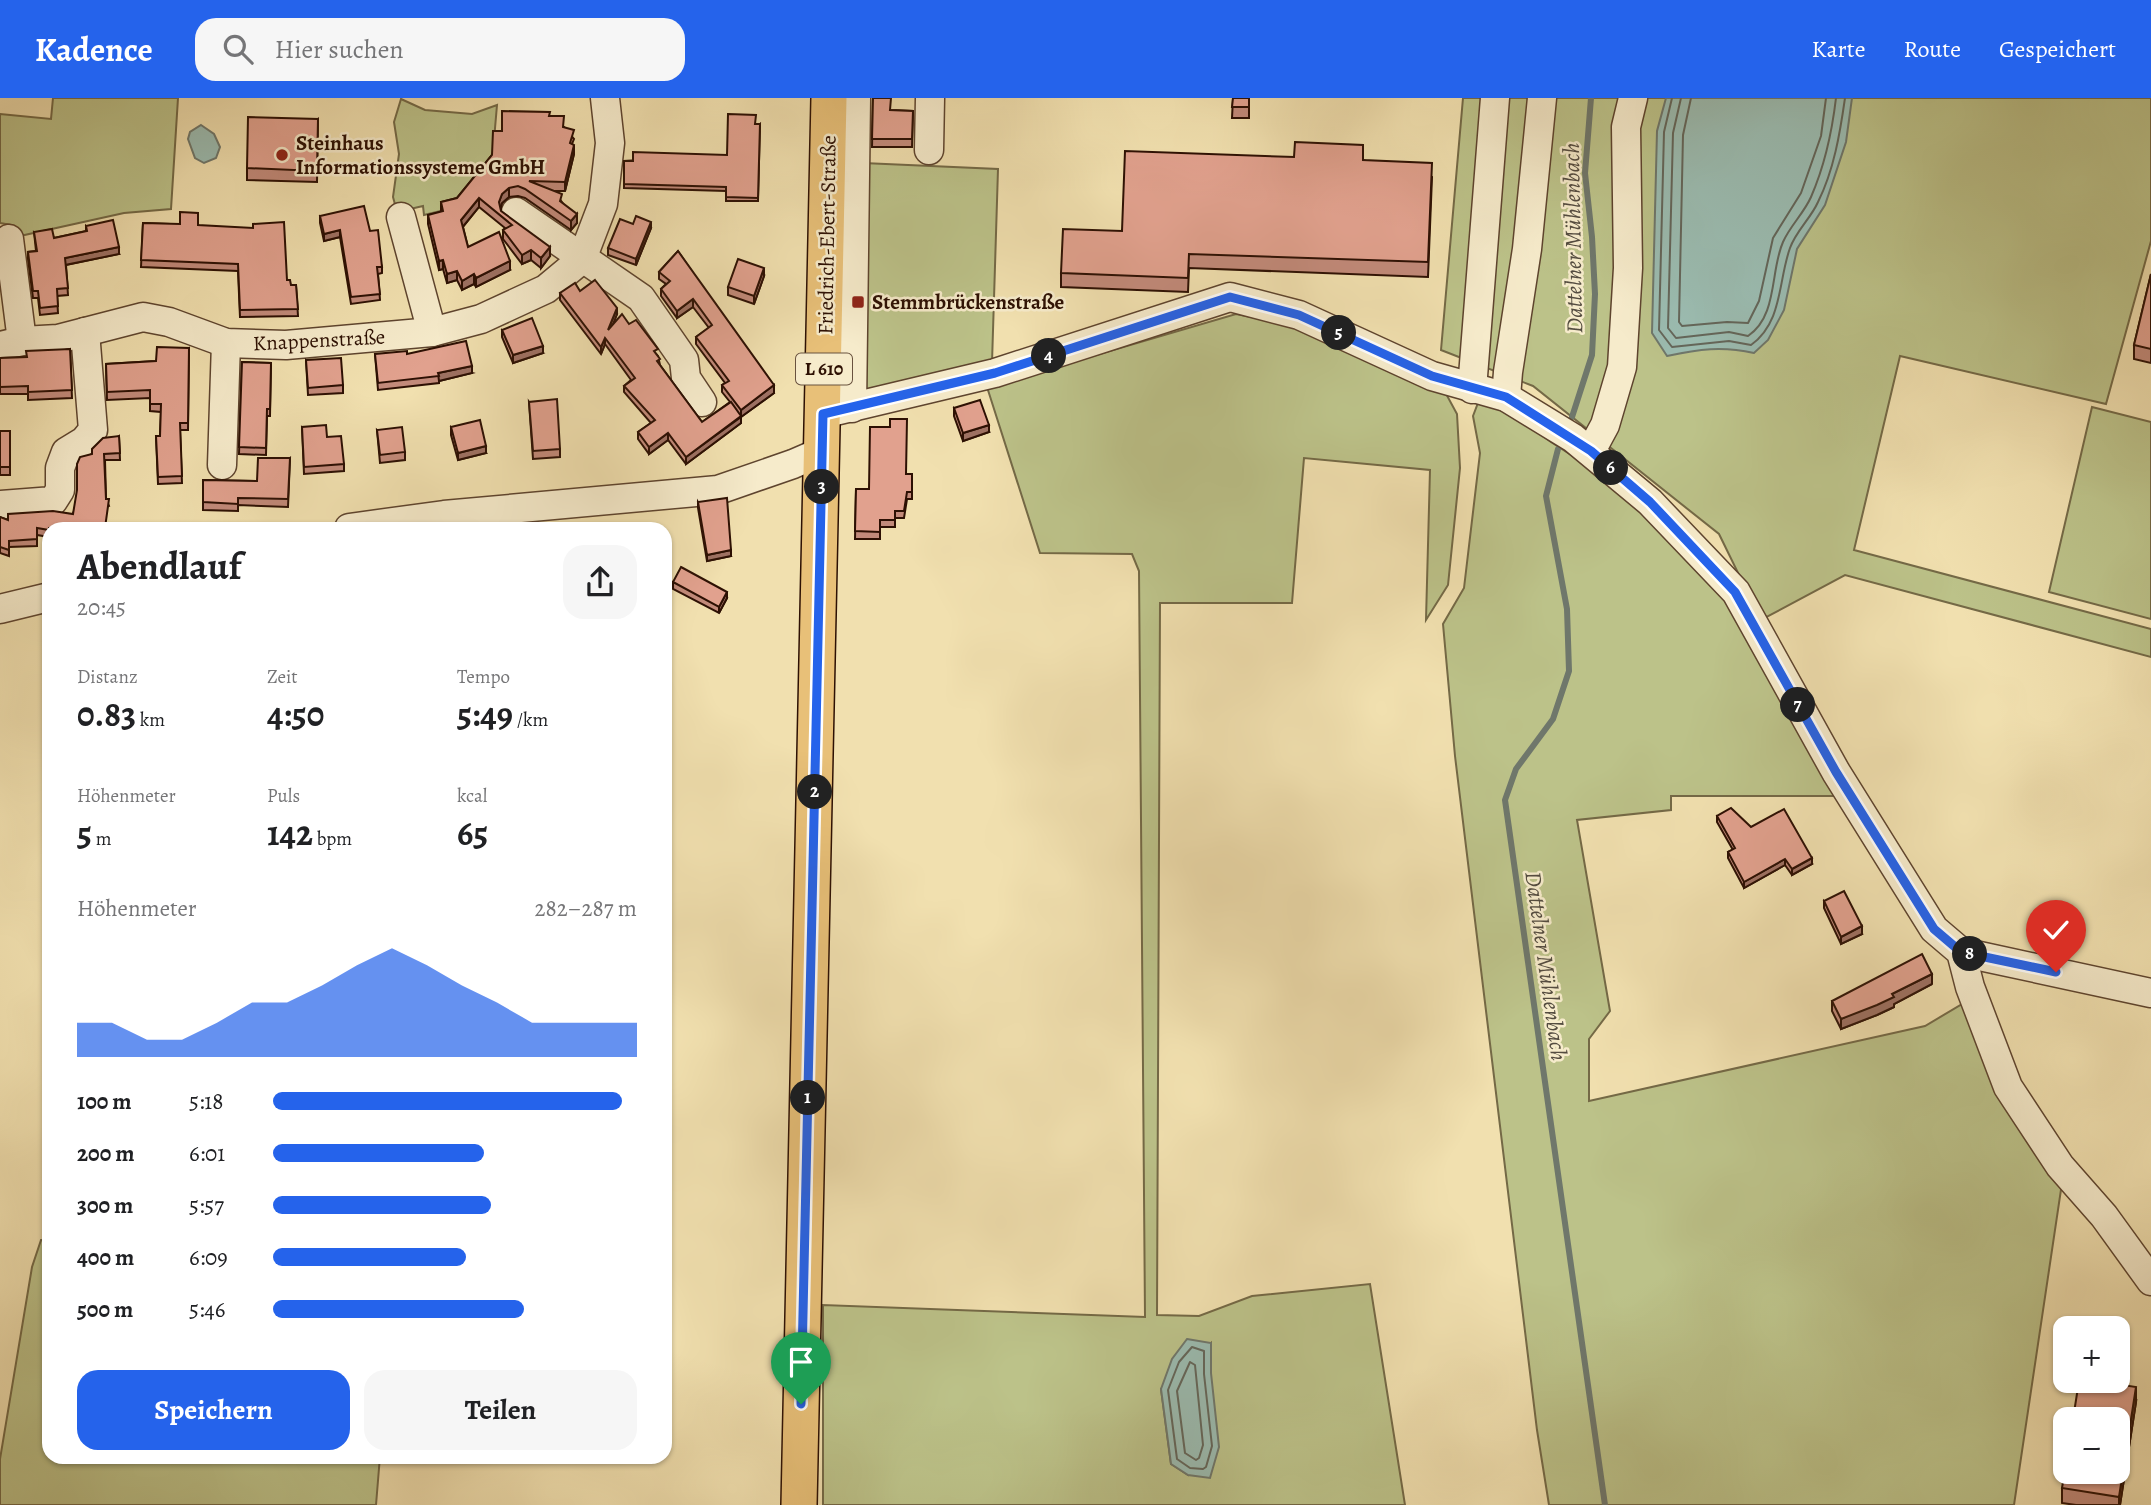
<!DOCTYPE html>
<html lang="de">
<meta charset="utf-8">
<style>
:root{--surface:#fff;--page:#f6f6f6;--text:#202124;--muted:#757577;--accent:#2563eb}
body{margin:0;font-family:Alegreya,serif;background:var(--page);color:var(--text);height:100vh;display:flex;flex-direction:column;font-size:26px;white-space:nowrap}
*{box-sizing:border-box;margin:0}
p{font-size:23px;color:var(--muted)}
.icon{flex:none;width:38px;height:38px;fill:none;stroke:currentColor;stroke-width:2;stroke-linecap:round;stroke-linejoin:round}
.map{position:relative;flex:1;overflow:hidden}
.details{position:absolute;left:42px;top:424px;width:630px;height:942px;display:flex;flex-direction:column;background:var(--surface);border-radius:21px;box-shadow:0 2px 5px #0004}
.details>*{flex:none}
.buttons{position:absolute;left:2053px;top:1218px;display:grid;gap:14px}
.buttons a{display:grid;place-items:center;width:77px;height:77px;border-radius:14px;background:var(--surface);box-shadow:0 2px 5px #0004;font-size:35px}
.pin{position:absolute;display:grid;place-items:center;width:60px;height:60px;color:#fff;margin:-72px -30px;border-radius:50% 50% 50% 0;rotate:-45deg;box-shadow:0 0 7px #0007}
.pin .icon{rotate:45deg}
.km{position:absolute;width:35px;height:35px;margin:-18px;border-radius:50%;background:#222;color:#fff;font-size:19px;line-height:35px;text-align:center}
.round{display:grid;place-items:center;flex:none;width:74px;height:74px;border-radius:21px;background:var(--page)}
.head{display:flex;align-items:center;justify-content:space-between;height:119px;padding:0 35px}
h1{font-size:38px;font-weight:700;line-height:52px}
.figures{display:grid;grid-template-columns:repeat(3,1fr);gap:10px;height:119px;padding:7px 35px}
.figures div{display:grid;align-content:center}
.figures b{font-size:35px;font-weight:700}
.figures small{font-size:19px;font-weight:400}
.figures p{font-size:19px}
.chart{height:196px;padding:14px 35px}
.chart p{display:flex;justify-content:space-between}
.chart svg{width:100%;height:126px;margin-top:7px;fill:var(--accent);opacity:.7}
.action{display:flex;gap:14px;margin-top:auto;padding:14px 35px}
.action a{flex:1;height:80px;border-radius:21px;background:var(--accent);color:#fff;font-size:28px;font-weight:700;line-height:80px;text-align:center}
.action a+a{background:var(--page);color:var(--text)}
ul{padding:0 35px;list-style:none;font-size:23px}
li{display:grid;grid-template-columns:112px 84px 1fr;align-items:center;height:52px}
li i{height:18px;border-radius:9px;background:var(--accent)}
header{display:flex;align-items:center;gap:42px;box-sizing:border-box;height:98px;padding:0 35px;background:var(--accent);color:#fff}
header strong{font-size:33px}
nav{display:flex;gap:38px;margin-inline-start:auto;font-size:24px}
.search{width:490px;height:63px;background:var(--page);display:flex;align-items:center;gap:18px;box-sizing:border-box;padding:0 24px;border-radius:21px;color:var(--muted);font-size:26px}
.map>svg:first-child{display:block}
</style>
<header>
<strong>Kadence</strong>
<div class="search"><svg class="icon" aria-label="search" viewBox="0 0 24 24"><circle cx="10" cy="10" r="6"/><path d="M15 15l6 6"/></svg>Hier suchen</div>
<nav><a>Karte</a><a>Route</a><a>Gespeichert</a></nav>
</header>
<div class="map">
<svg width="2151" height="1407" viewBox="0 0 2151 1407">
<rect width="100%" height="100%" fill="#f1e0af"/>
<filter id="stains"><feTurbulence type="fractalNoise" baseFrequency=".00286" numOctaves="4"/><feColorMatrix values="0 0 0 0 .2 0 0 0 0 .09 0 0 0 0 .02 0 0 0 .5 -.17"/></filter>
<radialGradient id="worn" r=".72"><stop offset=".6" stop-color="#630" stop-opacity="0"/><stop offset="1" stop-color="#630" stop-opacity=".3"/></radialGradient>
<!-- green -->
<g fill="#bcc289" stroke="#746946" stroke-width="2" fill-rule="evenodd">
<polygon points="53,0 178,0 171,111 124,115 20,138 19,131 11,132 12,127 0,125 0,16 51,21"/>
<polygon points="1463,0 2151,0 2151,143 2106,306 1900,258 1854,452 2151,531 2151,559 1845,477 1761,522 1719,436 1533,288 1441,252"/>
<polygon points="401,1 425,12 472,16 497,7 492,65 457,109 424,117 423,108 397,114 393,99 399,56 394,24"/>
<polygon points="863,65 998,71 992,265 858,297"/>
<path d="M1236,216L1283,225L1444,292L1457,316L1460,370L1448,487L1426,522L1430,372L1304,360L1292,505H1160L1157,1217L1199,1218L1252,1198L1370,1186L1405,1407H823V1207L1145,1219L1139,473L1132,456L1040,455L987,289ZM1211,1245V1275L1188,1377L1171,1366L1161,1291Z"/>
<polygon points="1478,305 1505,310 1551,344 1619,388 1704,472 1752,539 1842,698 1671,698 1671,712 1577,722 1610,913 1589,941 1589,1003 1925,928 1969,902 2062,1085 2014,1407 1549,1407 1537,1332 1455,658 1443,526 1464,490 1480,355 1473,318"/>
<polygon points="2092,309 2151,324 2151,521 2049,494"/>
<polygon points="41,1142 49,1143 49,1358 380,1358 376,1407 0,1407 0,1361 32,1169"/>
</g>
<!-- water -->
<g fill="#9bbcb1" stroke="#6f776b" stroke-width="2">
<path d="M1666,0H1852L1846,44L1825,107L1797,151L1784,212L1768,242L1754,255C1722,248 1699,251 1667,258L1652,235L1657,33Z"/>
<polygon points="201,27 214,36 220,49 216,60 204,65 195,60 188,41 190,34"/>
<polygon points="1187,1241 1211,1245 1211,1275 1219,1349 1210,1380 1188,1377 1171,1366 1161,1291 1172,1261"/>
</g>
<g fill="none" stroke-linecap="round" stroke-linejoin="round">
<!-- shore -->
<g stroke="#64665a" stroke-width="2">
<path d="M1672,0L1664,34L1659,232L1672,249L1729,243L1751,247C1783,224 1778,183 1790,150C1796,133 1811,120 1818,104C1834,72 1840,35 1845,0"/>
<path d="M1681,0L1673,35L1668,230L1676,240L1729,234L1748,238C1778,218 1770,173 1783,144C1790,128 1804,115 1811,99C1825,67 1832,34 1836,0"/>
<polyline points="1691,0 1683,37 1679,224 1682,228 1727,224 1748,225 1759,203 1773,140 1801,95 1821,38 1826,0"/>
<polygon points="1192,1249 1204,1253 1204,1276 1212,1348 1206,1369 1203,1371 1190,1370 1177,1361 1168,1292 1179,1264"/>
<polygon points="1190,1264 1195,1267 1203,1347 1199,1360 1196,1362 1185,1355 1177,1293"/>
</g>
<!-- stream -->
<g stroke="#6f776b" stroke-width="6">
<polyline points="1572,319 1592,257 1595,196 1592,139 1585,75 1591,0"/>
<polyline points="1558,351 1546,398 1567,511 1569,573 1553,621 1516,671 1505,702 1605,1407"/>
</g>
<!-- minor casing -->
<g stroke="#5e442e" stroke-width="31">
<g id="minor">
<polyline points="929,52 930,0"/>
<polyline points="516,114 641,200 684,262 686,280 702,304"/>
<polyline points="401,119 432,234"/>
<polyline points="9,141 22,243"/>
<polyline points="0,248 22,243 58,241 143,219 169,224 226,245 286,247 432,234 481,221 546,191 582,161 603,106 610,45 605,0"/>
<polyline points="1472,291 1495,0"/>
<polyline points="1506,299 1508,274 1527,151 1542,0"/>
<polyline points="852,310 856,0"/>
<polyline points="823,316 995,275 1230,199 1299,217 1432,278 1506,299 1573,340 1650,404 1736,494 1836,674 1934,831 1961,854 1970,889 2008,989 2060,1068 2104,1118 2151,1183"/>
<polyline points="1591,353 1605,327 1622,269 1628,170 1626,29 1633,0"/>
<polyline points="222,367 226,245"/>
<polyline points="0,407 53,403 60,392 60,370 66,354 84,343 93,332 85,234"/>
<polyline points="349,430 444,417 718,392 793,366 823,353"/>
<polyline points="0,511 49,499"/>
<polyline points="1961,854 2151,895"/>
</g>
</g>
<!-- major casing -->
<g stroke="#2d1003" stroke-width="38">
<polyline id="major" points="799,1407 829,0"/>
</g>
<!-- minor -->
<use href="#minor" stroke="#f6ebcb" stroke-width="28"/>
<!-- major -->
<use href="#major" stroke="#e8c078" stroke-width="35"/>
</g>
<!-- wall -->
<g fill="#c28a7a" stroke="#2d1003" stroke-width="2">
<polygon points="873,0 890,12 913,13 912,49 872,49"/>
<polygon points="1233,0 1249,0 1249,20 1232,20"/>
<polygon points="549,18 564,29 574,41 572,46 574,56 565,93 554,93 577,125 571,132 525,100 518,98 509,99 502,105 501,110 501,113 550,158 541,170 531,162 522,166 503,141 503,132 505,130 479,109 463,129 468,149 510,172 476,189 474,186 462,192 457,182 447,185 443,171 439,172 428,126 428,117 441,114 441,104 457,100 492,57 502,33"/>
<polygon points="318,21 317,84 247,82 247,70"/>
<polygon points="760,26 758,103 726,103 726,93 624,90 624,63 727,57"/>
<polygon points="1363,62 1432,79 1428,179 1189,170 1188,194 1061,189 1061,175 1122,133"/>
<polygon points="320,118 370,133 382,169 382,175 378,176 380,202 351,206 340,139 324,143 320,125"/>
<polygon points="143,125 198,127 287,182 291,187 296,187 298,218 240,219 238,173 141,169"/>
<polygon points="633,126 651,130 636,167 608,157 608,150"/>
<polygon points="86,128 119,156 66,167 68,197 57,198 58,215 40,217 38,200 33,200 28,161 28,154 36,153 34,134 54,140 86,133"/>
<polygon points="678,153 774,295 741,319 741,325 686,366 668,342 649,356 638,341 638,334 651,325 624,294 624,288 631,282 605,246 601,256 560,202 560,195 580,193 617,216 613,226 629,226 658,258 660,267 702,324 730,304 722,294 722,287 725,285 696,246 696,239 709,230 693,209 677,220 661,198 661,191 666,186 659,181 659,174"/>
<polygon points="2151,176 2151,265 2134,261 2134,247"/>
<polygon points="764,178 754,206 728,197 728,189"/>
<polygon points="502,232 543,255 513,265 502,239"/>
<polygon points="189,250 188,332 180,332 182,385 158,386 156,338 160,338 161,314 150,313 150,300 107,302 106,266 156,263"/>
<polygon points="70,251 72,300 28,302 28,296 0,296 0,260 27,259"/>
<polygon points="375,256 407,256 472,275 439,283 439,285 378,292"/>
<polygon points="306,262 343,287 343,295 308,297"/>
<polygon points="242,264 271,265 270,318 267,318 266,357 239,356"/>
<polygon points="529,304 560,351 560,359 533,361"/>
<polygon points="954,310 989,334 963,343 954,318"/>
<polygon points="302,329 327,339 344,366 344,373 304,376"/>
<polygon points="451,329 486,355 458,362 451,337"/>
<polygon points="377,332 405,354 405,362 380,365"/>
<rect x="0" y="333" width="10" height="44"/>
<polygon points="119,338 120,362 105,362 106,401 109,408 49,430 49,439 37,437 37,448 9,449 9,458 0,455 0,419 8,422 73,416 92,356"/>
<polygon points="290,360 288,409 238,407 238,413 203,412 203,382 257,383"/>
<polygon points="906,376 912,376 912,401 907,401 904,420 895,420 895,429 880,429 880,441 855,441 856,391 869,391"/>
<polygon points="698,404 731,458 707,463 698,410"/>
<polygon points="673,484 727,500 719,515 673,491"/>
<polygon points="1717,718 1751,729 1812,766 1792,777 1785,767 1744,790 1728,760 1728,754 1733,752 1717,724"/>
<polygon points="1824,803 1862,836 1841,846 1824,810"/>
<polygon points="1932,886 1894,906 1894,909 1877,917 1841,931 1832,913 1832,903"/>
<polygon points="2136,1304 2120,1407 2076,1407 2062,1405 2062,1390"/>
</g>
<!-- shaded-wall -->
<g fill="#9e7163" stroke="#2d1003" stroke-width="2">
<polygon points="574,47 574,56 565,93 565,84"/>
<polygon points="509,90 509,99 502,105 499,113 499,104 502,96"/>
<polygon points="479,100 479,109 461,131 461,122"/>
<polygon points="577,116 577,125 571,132 571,123"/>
<polygon points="651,124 651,130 636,167 636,161"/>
<polygon points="340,132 340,139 324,143 324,136"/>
<polygon points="119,149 119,156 65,167 65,160"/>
<polygon points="550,149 550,158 541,170 541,160"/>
<polygon points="531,152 531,162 522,166 522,157"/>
<polygon points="443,162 443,171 439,172 439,163"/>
<polygon points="510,163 510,172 476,189 476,180"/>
<polygon points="764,170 764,178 754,206 754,198"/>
<polygon points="457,173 457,182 447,185 447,176"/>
<polygon points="474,176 474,186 462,192 462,183"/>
<polygon points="693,201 693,209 677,220 677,213"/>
<polygon points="617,210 617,216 608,239 608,232"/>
<polygon points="605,240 605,246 601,256 601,249"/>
<polygon points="543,248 543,255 513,265 513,257"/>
<polygon points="472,268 472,275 439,283 438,275"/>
<polygon points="774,287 774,295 741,319 741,325 686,366 686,359 741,319 741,312"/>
<polygon points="989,327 989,334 963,343 963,335"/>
<polygon points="668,335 668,342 649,356 649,349"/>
<polygon points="486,348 486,355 458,362 458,355"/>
<polygon points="731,452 731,458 707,463 707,457"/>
<polygon points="727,494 727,500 719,515 719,509"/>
<polygon points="1812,760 1812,766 1792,777 1792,771"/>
<polygon points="1785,761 1785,767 1744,790 1744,784"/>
<polygon points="1862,828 1862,836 1841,846 1841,839"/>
<polygon points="1932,876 1932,886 1894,906 1894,909 1877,917 1841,931 1841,921"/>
<polygon points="2136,1289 2136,1304 2120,1407 2119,1407 2119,1399"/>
</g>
<!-- building -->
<g fill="#e1a18e" stroke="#2d1003" stroke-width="2">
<polygon points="873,0 891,0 890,12 913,13 912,41 872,41"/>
<polygon points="1233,0 1249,0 1249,9 1232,9"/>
<polygon points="502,13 550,14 549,18 564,18 563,29 574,32 570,45 574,47 565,84 529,83 562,96 560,103 577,116 571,123 525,91 518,88 509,90 502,96 499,104 501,113 550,149 541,160 531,152 522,157 503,132 512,127 479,100 461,122 468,149 499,134 510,163 476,180 474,176 462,183 457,173 447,176 443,162 439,163 428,117 443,113 441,104 457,100 492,57 493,33 502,33"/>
<polygon points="728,16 756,17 755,26 760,26 758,100 726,99 726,89 624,86 624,63 633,63 633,54 727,57"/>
<polygon points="248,19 318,21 317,73 247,70"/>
<polygon points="1295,44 1363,47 1363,62 1432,65 1428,164 1189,156 1188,180 1061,175 1063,131 1122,133 1125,53 1294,59"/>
<polygon points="364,108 370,133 378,132 382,169 377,169 380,196 351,199 340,132 324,136 320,118"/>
<polygon points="180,114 198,115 198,127 253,130 253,126 284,124 287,182 290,182 291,187 296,187 298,211 240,212 238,166 141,162 143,125 180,126"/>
<polygon points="636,118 651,124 636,161 608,150 620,121 633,126"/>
<polygon points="113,122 119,149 65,160 68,190 57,191 58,208 40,210 38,193 33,193 28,154 37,153 34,134 52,131 54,140 87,133 86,128"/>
<polygon points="678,153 774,287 741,312 722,287 729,283 696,239 712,227 693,201 677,213 661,191 670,183 659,174"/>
<polygon points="738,161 764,170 754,198 728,189"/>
<polygon points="2151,176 2151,251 2134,247"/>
<polygon points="595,182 617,210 608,232 622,216 629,226 636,222 658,251 654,253 660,261 657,263 702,324 731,304 741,318 686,359 668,335 649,349 638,334 655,322 624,288 635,280 605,240 601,249 560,195 575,185 580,193"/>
<polygon points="532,220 543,248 513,257 502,232"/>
<polygon points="466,243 472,268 438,275 439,278 378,285 375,256 407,253 407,256"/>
<polygon points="157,249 189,250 188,325 180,325 182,378 158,379 156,338 160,338 161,306 150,306 150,292 107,294 106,266 156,263"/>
<polygon points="70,251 72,292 28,294 28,288 0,289 0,260 27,259 26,253"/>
<polygon points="341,260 343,287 308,290 306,262"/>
<polygon points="242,264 271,265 270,311 267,311 266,350 239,349"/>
<polygon points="557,301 560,351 533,353 529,304"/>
<polygon points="980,302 989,327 963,335 954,310"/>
<polygon points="890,321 907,321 906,376 912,376 912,394 907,394 904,413 895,413 895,422 880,422 880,434 855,433 856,391 869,391 870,329 890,329"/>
<polygon points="480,322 486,348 458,355 451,329"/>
<polygon points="326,327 327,339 341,338 344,366 304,369 302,329"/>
<polygon points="402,329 405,354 380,357 377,332"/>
<rect x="0" y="333" width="10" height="36"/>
<polygon points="119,338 120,355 104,356 106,401 109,401 105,430 49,430 49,432 37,430 37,441 9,443 9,452 0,449 0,419 8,422 8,416 53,413 73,416 77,392 77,366 80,359 92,356 92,351 103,340"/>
<polygon points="258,360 290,360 288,401 238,400 238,406 203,404 203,382 257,383"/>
<polygon points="727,400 731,452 707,457 698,404"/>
<polygon points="681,469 727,494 719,509 673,484"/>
<polygon points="1731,710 1751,729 1784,711 1812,760 1792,771 1785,761 1744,784 1728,754 1735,750 1717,718"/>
<polygon points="1844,793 1862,828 1841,839 1824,803"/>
<polygon points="1922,856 1932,876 1892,896 1894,899 1877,907 1841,921 1832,903"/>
<polygon points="2079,1283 2097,1283 2136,1289 2119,1399 2062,1390 2065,1372 2065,1374 2118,1374 2118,1321 2073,1321"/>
</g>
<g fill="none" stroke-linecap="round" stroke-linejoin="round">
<!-- route casing -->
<g stroke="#fff" stroke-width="14">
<polyline id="route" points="801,1306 823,316 995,275 1230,199 1299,217 1432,278 1506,299 1591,353 1650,404 1735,494 1836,674 1934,831 1961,854 2056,874"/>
</g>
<!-- route -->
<use href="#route" stroke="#2563eb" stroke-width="9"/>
</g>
<!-- markers -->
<g fill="#8f2418" stroke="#f6ebcb" stroke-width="2.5">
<circle cx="282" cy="57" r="7"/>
<rect x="851" y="197" width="14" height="14" rx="3.5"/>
</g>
<g text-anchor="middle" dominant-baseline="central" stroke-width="5" stroke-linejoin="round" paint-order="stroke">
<!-- shield labels -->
<rect fill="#f6ebcb" stroke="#69523f" stroke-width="2" x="796" y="255.5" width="56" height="31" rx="5"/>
<g font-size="19" font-weight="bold" fill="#2d1003">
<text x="824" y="271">L 610</text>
</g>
<!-- poi labels -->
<g font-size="21" font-weight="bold" fill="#2d1003" stroke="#f6ebcb" text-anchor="start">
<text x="296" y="45">Steinhaus<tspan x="296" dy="24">Informationssysteme GmbH</tspan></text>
<text x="872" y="204">Stemmbrückenstraße</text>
</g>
<!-- street labels -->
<g font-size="21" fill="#2d1003" stroke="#f6ebcb">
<text transform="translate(827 137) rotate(-89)">Friedrich-Ebert-Straße</text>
<text transform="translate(319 242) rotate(-3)">Knappenstraße</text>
</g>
<!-- water labels -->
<g font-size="23" font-style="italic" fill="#544c40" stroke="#f6ebcb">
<text transform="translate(1573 140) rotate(-91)">Dattelner Mühlenbach</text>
<text transform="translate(1546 868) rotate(82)">Dattelner Mühlenbach</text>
</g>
</g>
<rect width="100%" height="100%" filter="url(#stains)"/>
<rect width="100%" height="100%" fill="url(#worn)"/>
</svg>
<div class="buttons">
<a>+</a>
<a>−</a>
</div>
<div class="pin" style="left:801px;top:1306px;background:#1e9e55"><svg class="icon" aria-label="arrive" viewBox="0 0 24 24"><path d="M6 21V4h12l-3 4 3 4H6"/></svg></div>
<div class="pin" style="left:2056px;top:874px;background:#d93025"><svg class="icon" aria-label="check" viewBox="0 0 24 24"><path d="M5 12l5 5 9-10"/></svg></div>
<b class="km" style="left:808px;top:1000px">1</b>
<b class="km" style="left:815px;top:694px">2</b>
<b class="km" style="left:822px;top:389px">3</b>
<b class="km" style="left:1049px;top:258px">4</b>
<b class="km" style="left:1339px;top:235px">5</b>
<b class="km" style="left:1611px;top:370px">6</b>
<b class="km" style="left:1798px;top:607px">7</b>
<b class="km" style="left:1970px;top:856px">8</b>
<section class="details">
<div class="head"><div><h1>Abendlauf</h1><p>20:45</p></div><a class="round"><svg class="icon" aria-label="share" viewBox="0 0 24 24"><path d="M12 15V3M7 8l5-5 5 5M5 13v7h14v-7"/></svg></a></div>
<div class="figures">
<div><p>Distanz</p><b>0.83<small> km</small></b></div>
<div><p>Zeit</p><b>4:50</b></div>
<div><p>Tempo</p><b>5:49<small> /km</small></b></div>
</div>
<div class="figures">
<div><p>Höhenmeter</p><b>5<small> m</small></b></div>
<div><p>Puls</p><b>142<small> bpm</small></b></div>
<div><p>kcal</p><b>65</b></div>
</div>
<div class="chart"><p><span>Höhenmeter</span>282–287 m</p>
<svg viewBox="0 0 160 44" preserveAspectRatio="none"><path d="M0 44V32L10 32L20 38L30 38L40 32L50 25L60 25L70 19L80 12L90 6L100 12L110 19L120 25L130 32L140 32L150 32L160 32V44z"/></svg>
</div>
<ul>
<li><b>100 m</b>5:18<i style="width:96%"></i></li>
<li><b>200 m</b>6:01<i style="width:58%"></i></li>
<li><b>300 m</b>5:57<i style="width:60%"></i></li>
<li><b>400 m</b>6:09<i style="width:53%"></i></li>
<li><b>500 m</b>5:46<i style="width:69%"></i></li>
</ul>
<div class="action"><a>Speichern</a><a>Teilen</a></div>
</section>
</div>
